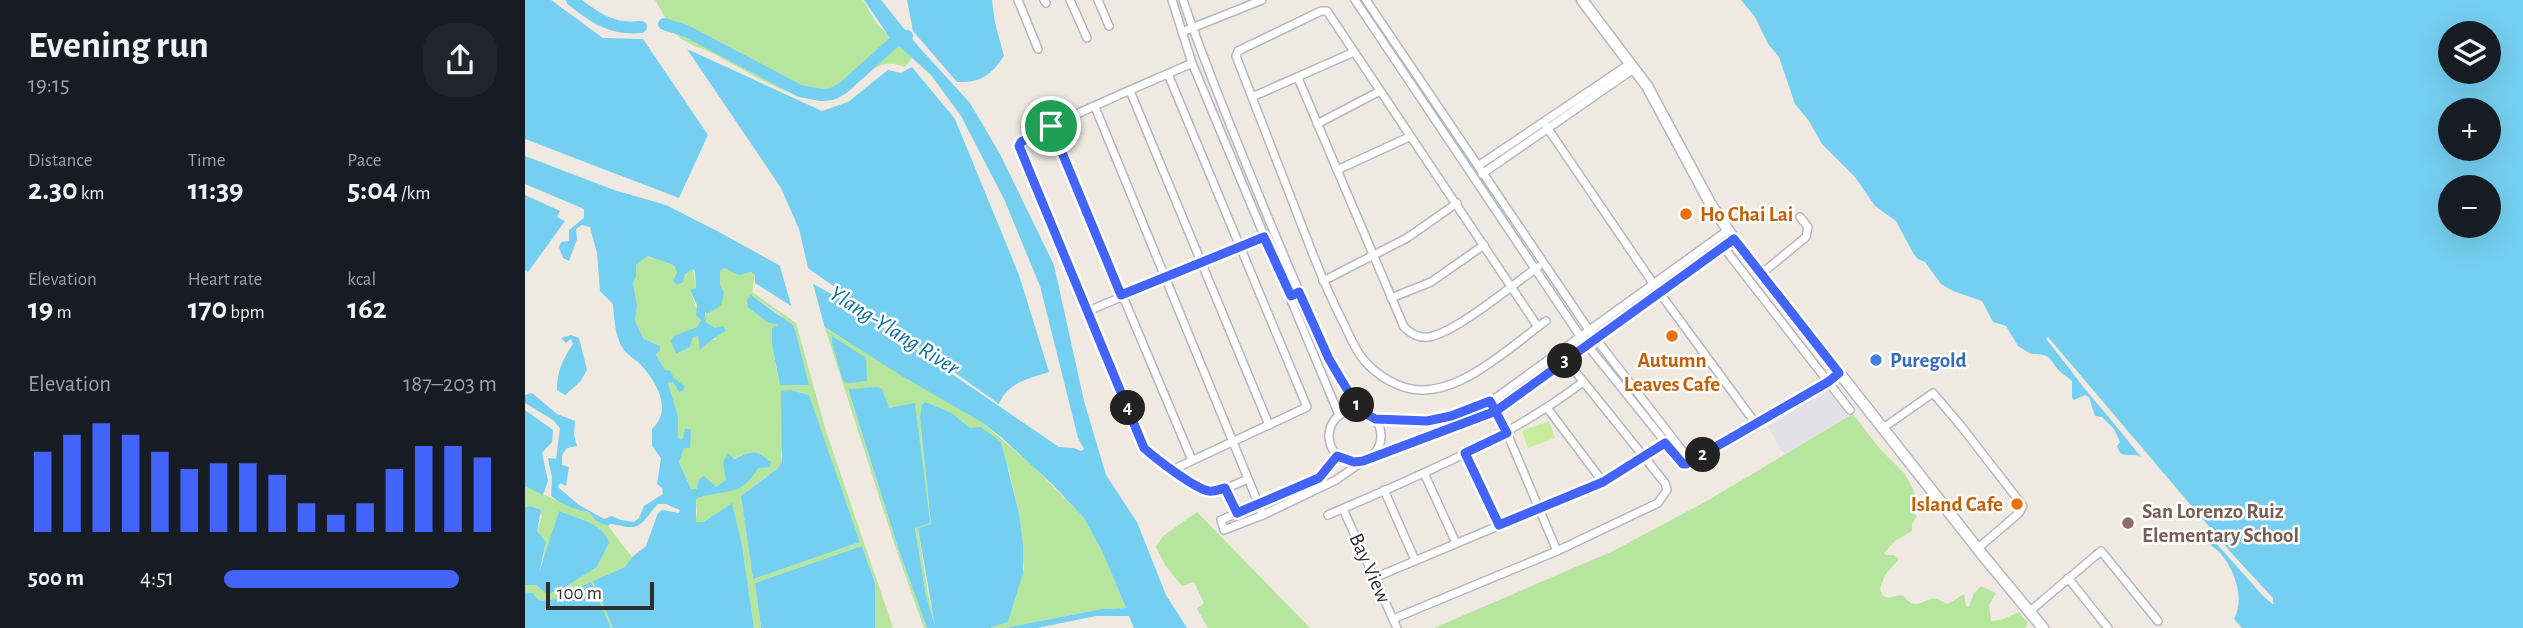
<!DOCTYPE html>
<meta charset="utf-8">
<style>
:root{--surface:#171b24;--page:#20242c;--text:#f1f3f6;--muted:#9ea1a6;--accent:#4264fb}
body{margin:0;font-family:"Alegreya Sans",sans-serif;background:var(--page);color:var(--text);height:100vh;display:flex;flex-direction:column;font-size:26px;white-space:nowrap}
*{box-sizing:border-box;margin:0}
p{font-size:23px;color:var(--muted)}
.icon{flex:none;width:38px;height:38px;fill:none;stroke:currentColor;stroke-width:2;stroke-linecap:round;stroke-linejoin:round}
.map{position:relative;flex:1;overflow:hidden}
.side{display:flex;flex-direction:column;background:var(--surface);width:525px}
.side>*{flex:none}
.tools{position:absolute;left:1913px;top:21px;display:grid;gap:14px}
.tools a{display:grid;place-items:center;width:63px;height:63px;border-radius:50%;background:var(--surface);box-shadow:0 7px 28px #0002;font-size:35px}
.scale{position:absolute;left:21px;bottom:18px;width:108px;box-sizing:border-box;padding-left:7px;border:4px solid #2e2e2e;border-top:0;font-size:19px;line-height:24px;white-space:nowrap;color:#2e2e2e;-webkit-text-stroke:5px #fff;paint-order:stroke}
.pin{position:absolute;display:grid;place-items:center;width:60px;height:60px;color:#fff;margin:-30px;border:4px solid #fff;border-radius:50%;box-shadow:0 2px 7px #0007}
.km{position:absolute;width:35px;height:35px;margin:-18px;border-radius:50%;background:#222;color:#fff;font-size:19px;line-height:35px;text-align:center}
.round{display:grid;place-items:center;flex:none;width:74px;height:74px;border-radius:28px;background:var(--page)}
.headline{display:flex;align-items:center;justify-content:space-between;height:119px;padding:0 28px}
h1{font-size:38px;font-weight:700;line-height:52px}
.stats{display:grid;grid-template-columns:repeat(3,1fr);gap:10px;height:119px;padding:7px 28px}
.stats div{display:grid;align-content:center}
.stats b{font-size:30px;font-weight:700}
.stats small{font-size:19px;font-weight:400}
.stats p{font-size:19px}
.chart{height:196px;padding:14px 28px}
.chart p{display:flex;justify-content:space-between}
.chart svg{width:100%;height:126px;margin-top:7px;stroke:var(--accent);stroke-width:6}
ul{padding:0 28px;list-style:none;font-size:23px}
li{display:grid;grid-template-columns:112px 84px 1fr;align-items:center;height:52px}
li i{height:18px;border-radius:9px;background:var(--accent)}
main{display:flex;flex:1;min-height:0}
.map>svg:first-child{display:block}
</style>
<main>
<section class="side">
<div class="headline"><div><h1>Evening run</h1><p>19:15</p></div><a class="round"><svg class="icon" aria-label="share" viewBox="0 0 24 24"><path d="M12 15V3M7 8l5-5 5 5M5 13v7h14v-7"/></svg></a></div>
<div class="stats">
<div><p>Distance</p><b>2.30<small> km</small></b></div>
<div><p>Time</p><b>11:39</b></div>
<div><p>Pace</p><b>5:04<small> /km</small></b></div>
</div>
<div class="stats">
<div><p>Elevation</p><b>19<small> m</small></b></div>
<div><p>Heart rate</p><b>170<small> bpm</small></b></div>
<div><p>kcal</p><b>162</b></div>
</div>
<div class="chart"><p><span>Elevation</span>187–203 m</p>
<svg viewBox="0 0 160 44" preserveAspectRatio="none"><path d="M5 44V16M15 44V10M25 44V6M35 44V10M45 44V16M55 44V22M65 44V20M75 44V20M85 44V24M95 44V34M105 44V38M115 44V34M125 44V22M135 44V14M145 44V14M155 44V18"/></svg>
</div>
<ul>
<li><b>500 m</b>4:51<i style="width:86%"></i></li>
</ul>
</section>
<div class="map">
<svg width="1998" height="628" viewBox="0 0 1998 628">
<rect width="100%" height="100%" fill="#efe9e1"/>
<!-- industrial -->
<polygon fill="#e3e1e8" points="1302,389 1324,417 1259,455 1243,426"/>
<!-- green -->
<g fill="#b6e59e" fill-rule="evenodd">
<path d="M130,0H338L352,24L387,58L380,67C344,52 336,93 307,100C277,107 214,67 187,53C177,48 161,44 153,36C144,27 137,11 130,0Z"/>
<path d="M121,256L149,265L152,273L160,274L168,269L171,288L165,290L176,320L172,327L149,337L152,354L165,347L168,337L173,336L176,350L182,342L191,339L190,328L181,322C178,304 195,294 195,271L199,268L230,274L227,292L271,323L301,431L368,628H350V583L337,546L230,583L236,628H229L217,545L207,504L179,522H170L172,514L171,499C195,489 218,493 233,467H245L226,452L198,462L202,480L191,487L174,479L172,489H166L154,462L159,448L158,438L155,440L153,437V416L143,383L148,381L146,371H140L131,355L135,346L119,339L110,321L112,305L108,283L111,277V265ZM226,295L256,315L284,385L254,382L247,345V328L253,327V325L249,324ZM266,390L284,395L335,542L228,579L216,496L252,469L257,462L256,454Z"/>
<polygon points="300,328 458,423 509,467 559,518 578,553 601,608 577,609 479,628 465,628 483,622 499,568 494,513 484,470 445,428 397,405 395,418 406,525 393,528 403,594 411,625 410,626 401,595 390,528 404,523 390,404 364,408 361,407 359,393 323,390 374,551 402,628 399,628 371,549"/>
<path d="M1328,414L1355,449L1380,474L1390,493L1385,507L1392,516L1387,524V531L1370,541L1359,553L1361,555H1369L1374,559L1360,575L1355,589L1358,596L1363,598C1387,591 1374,599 1389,604C1395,605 1400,600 1406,599C1413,598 1417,602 1423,604L1439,594L1441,606L1444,607L1449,593L1456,586L1471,593L1464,605L1466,621L1476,620L1494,612L1503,623L1500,628H909L1088,551L1180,502Z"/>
<path d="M0,486L53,510L65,512L71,521L83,526L107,557L100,567L68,581L88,628H86L66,583C49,590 33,603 13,600L8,593L0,592V585H11L22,594L37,589L72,567L84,543C76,523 53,518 34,511L15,574L21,542L12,531L17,516L5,506L0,507Z"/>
<polygon points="672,512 785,628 683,628 672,609 679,603 669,582 657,586 640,565 631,547 638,536"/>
</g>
<!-- pitch -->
<polygon fill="#c9ec9a" points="1024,421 1030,438 1003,448 997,431"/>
<!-- water -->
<g fill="#75cff0" fill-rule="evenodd">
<polygon points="0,0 26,0 78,38 118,39 183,135 154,198 0,139"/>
<path d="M339,0H356L393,46L445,103L475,154L529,265L559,401L581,475L612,522L641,595L662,628H609L604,616H571L512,628H479L577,609L601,608L578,553L559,518L527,484L476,437L458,423L377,376L230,283V275L226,272L214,275L199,268L195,271V285L199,293L196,305L184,313L180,312L181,322L190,328L198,326L201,330C192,338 182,341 175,351L173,336L168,337L165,347L151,354L146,341L149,336L172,327L176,320L171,315L172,305L165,290L171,288L170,272L168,269L160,274L158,282L152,285L148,281L152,273L149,265L122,256L111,265V277L108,283L112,305L110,321L119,339L135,346V350L131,355L140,370L146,371L148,377L160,387L158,391L154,392L148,382L143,383L153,416V437L155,440L158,438L160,428L166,430L165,448H159L154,462L166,489H172L174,479L179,476L191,487L201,480L198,462L203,453L209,459C228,451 229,449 246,462L245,467L233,468C214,500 200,487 171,499V522H179L207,503L217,545L229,628H88L68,581L100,567L107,557L121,546L133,513L137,510L154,513L155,510L141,504H133C125,511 119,526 108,527C101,528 92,524 85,524L83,526L71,521L64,512C50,510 37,505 26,496L27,478L23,458L31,459L35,428L28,420L0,403V395L7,393L32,414L50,421L49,435L52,446L42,448L37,455V465L44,467L41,486L35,483L33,487L54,505L79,519L87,516L96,520L109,522L114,518L119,506L138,494L137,488L132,484L136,458L127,446V429C149,409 130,379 113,362C107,357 101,354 97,347C90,335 89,318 88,304L75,291L72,253L65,227L57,225L51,229L52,239L44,261L38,258L34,247L36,242L44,241V230L59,218V209L0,184V156L89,190L141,205L194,232L321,302L534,447L549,448L556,451L559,449L553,438L515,286L479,199L436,116L406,75L365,38Z"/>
<path d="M382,0H467L470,23L479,56C466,75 456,83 432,82L388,31Z"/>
<path d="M1216,0H1998V628H1717L1709,619C1720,599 1710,571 1696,554C1691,548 1683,544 1678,539L1680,534L1682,533L1748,604V598L1696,542L1523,337L1521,339L1616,457C1609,453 1603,457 1595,453L1592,446L1595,442L1589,429L1577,417L1570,416L1564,397L1560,395L1549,400L1547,398V381C1544,378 1541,376 1538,374C1524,363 1530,353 1506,354L1493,346L1481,326L1468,322L1457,301L1428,291L1416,284L1400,262L1393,259L1388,253L1371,221L1350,206L1330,177L1297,144L1284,121L1270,104L1254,57L1243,44L1230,17ZM1925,33H1964V72H1925ZM1925,110H1964V149H1925ZM1925,187H1964V226H1925Z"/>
<path d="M162,49L297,111L323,102L363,70L376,73L387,67L430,119L494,275L524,372C503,379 483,382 474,404L283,268L274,229L256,188Z"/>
<polygon points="0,195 35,211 32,217 40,221 3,272 0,270"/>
<polygon points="226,295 269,326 284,385 255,385 247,345 247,328 253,325 242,322 223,307 222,300"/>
<path d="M46,335L54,338L62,370L55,382L40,395L32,390C32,371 38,359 48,344L46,339L41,343L36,338Z"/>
<polygon points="307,336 341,358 342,381 324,383 318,381 307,343"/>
<polygon points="353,387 357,389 364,408 390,403 405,523 390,528 401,595 410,626 393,528 406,524 395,418 397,405 400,402 426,413 445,428 456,427 476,442 494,513 498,546 498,573 483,622 465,628 402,628 374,551 323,389"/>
<polygon points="266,390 284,395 335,542 228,579 216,496 252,469 257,462 256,391"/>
<polygon points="0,410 28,430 27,442 17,453 23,481 18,495 0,486"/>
<path d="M5,506L16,510L12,531L21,542L14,573L34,511C51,518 79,523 84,543L72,567L37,589L22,594L11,585H0V507Z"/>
<polygon points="337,546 350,583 350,628 236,628 230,583"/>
<path d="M66,582L86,628H0V592L8,593L13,600C33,603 49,590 66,582Z"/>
</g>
<!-- pier -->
<g fill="#efe9e1">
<polygon points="254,263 287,280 300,328 267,308"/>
<polygon points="1521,337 1545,363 1749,603 1748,604 1739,597 1682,533 1559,388"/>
</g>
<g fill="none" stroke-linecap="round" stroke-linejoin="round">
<!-- river -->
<g stroke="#75cff0" stroke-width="12">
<path d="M47,0C70,18 86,30 116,27"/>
<polyline points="139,24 161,31 275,91 296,95 307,94 318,88 367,44 382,36"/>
</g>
<!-- minor casing -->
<g stroke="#b4b7c1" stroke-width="10">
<g id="minor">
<polyline points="493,0 513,49"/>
<polyline points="519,0 521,3"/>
<polyline points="545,0 562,38"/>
<polyline points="573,0 584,26"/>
<polyline points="647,0 667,63 814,415"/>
<path d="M658,0C682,71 711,139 739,208C768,277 795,346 835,410"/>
<polyline points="830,0 1055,336 1158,464 1166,462 1303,382 1314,373"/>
<polyline points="841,0 1064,330 1166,462"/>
<polyline points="657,32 737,0"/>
<path d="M667,63C642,75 502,132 494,146L619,448C630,458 672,490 685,491C698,492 712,483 723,479"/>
<polyline points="643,74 782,407 647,470"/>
<path d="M773,78L879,327C887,335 896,340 908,336C935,329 987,285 1013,267"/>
<polyline points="605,91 744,425"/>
<polyline points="727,97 829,52"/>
<polyline points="570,107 738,515"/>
<polyline points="1019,123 1134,292 1231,424"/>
<polyline points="792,124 855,91"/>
<polyline points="526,126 667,460"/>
<polyline points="953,166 1106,63"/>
<polyline points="812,170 884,137"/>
<polyline points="957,174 1110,68"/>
<polyline points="1196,244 1325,410"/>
<polyline points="1236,274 1281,237 1283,227 1275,217"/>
<polyline points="798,281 882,238 932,203"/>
<polyline points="866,298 906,282 959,245"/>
<polyline points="563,311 739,237"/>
<path d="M1013,327L802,11H796L713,51L711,56C735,117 758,178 782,239C793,268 804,295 818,322C824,334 829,348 838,359C852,376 875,390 897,390C941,390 986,346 1021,321"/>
<polyline points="968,408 982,433 1032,551"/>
<polyline points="1023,409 1078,482"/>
<circle cx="830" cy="436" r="26"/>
<polyline points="850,419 902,421 926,417 965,402 1203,230"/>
<polyline points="1358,428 1408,393 1436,426 1498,506 1494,513 1452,549"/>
<polyline points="940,453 974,525"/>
<polyline points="812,456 794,478 696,520 699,530 738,515 811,480 838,461"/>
<polyline points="846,457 971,411 1209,239"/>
<polyline points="899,473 931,543"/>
<polyline points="700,488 712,513"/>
<polyline points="859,490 890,560"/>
<polyline points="818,509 872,628"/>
<path d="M803,515C893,476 980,441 1058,382"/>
<polyline points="849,578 1078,482 1143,441"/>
<polyline points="1543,578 1583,628"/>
<polyline points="1504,612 1576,551 1633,621"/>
<polyline points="868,619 1032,551 1133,503 1142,490 1140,483 1049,370"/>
</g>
</g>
<!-- secondary casing -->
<g stroke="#b4b7c1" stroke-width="13">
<polyline id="secondary" points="1057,0 1122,86 1185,203 1209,239 1456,553 1518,628"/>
</g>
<!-- minor -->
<use href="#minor" stroke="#fff" stroke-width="7"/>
<!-- secondary -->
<use href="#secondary" stroke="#fff" stroke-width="10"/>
</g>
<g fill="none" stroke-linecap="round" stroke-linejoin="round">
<!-- route casing -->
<g stroke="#fff" stroke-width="14">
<path id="route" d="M526,126L596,295L739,237L766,296L774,292L804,359L817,381L835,410L850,419L902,421L926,416L965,401L982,433L940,453L974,525L1078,482L1140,443L1158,464H1161L1303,382L1314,373L1209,239L971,411L838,461L829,462L812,456L794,478L712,513L700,488C695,489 689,492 684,491C670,489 630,458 619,448L494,146L496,142L526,126"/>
</g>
<!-- route -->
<use href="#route" stroke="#4264fb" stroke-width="9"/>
</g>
<!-- markers -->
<g fill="#e8710a" stroke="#fff" stroke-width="2.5">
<circle cx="1161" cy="214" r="7"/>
<circle cx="1147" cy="336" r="7"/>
<circle cx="1492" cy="504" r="7"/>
</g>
<circle fill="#3f7fe0" stroke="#fff" stroke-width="2.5" cx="1351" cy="360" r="7"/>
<circle fill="#8d6e63" stroke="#fff" stroke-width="2.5" cx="1603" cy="523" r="7"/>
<g text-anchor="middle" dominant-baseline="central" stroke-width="5" stroke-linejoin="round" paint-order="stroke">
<!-- food labels -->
<g font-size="21" font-weight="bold" fill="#c56008" stroke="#fff" text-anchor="start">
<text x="1175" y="214">Ho Chai Lai</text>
<text x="1147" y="360" text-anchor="middle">Autumn<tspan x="1147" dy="24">Leaves Cafe</tspan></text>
<text x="1478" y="504" text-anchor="end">Island Cafe</text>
</g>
<!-- shop labels -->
<g font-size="21" font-weight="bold" fill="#366cbe" stroke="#fff" text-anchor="start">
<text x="1365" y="360">Puregold</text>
</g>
<!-- education labels -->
<g font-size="21" font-weight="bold" fill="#785e54" stroke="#fff" text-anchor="start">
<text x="1617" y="511">San Lorenzo Ruiz<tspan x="1617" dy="24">Elementary School</tspan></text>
</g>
<!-- street labels -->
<g font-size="21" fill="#2e2e2e" stroke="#fff">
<text transform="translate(845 568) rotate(66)">Bay View</text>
</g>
<!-- water labels -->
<g font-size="23" font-style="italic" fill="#0d6fa3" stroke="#fff">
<text transform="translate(369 331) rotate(32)">Ylang-Ylang River</text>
</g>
</g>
</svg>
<div class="tools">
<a><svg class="icon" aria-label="layers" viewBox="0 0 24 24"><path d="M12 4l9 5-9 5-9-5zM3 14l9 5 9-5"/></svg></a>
<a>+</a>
<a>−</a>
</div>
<div class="scale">100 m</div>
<div class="pin" style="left:526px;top:126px;background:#1e9e55"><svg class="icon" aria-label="arrive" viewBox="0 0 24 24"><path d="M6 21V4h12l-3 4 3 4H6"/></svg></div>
<b class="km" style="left:832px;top:405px">1</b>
<b class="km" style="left:1178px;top:455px">2</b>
<b class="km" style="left:1040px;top:361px">3</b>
<b class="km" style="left:603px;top:408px">4</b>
</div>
</main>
